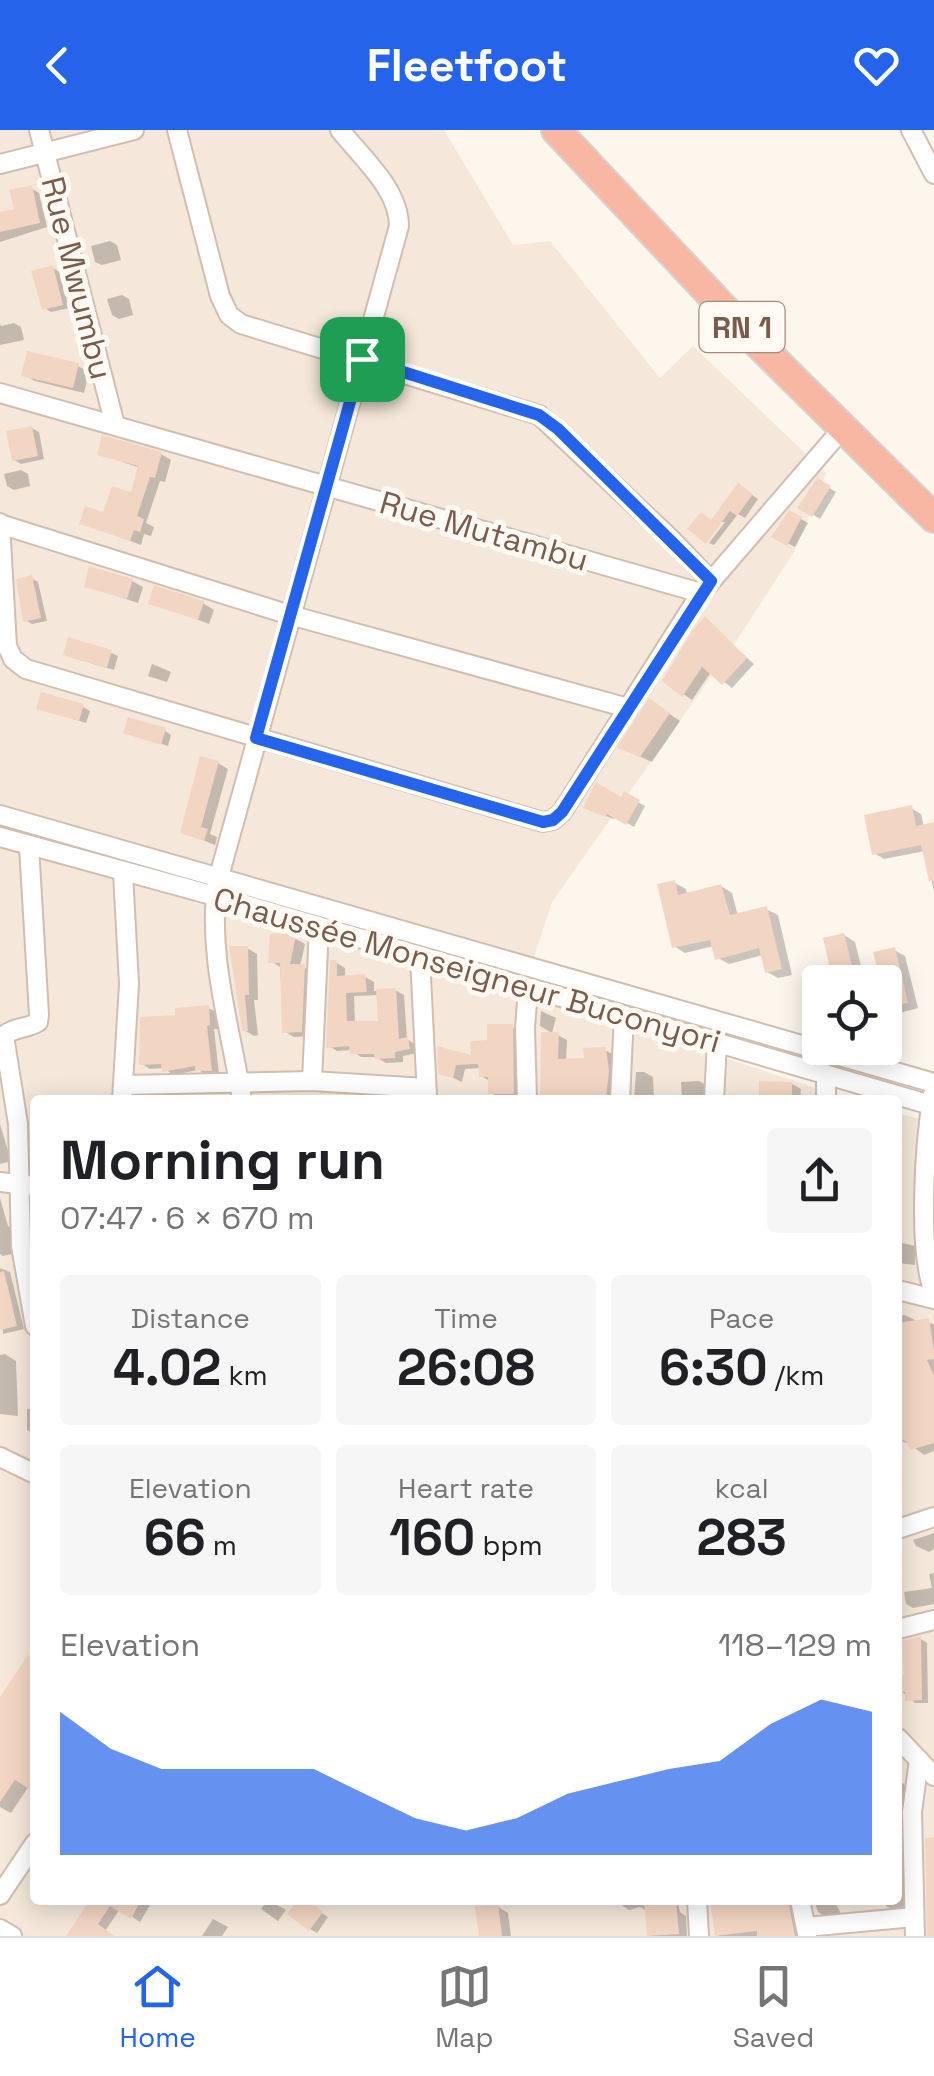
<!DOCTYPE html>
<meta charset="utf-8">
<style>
:root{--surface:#fff;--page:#f6f6f6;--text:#202124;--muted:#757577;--line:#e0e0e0;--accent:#2563eb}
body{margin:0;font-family:"Space Grotesk",sans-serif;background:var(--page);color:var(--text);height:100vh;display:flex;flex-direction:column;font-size:38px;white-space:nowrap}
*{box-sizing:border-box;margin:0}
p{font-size:32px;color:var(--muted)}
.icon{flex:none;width:55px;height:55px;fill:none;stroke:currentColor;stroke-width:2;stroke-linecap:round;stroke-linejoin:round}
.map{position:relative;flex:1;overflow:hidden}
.side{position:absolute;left:30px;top:965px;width:872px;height:810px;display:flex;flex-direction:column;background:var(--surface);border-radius:10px;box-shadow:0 5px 25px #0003}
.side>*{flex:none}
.controls{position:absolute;left:802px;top:835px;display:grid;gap:20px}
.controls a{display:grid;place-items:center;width:100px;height:100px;border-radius:10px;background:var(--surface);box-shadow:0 5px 25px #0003;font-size:50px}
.pin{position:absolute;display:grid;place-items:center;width:85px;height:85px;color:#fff;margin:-42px;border-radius:20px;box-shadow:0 5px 15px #0006}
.round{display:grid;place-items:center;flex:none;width:105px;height:105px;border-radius:10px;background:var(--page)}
.summary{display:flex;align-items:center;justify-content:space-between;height:170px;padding:0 30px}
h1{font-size:55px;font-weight:700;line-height:75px}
.stats{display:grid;grid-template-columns:repeat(3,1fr);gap:15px;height:170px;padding:10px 30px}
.stats div{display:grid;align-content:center;border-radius:10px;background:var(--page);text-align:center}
.stats b{font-size:50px;font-weight:700}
.stats small{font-size:28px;font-weight:400}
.stats p{font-size:28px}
.chart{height:280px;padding:20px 30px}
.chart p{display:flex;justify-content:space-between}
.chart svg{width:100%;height:180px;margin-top:10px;fill:var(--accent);opacity:.7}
header{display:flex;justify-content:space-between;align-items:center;height:130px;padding:0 30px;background:var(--accent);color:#fff;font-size:45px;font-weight:700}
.dock{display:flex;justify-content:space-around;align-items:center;height:140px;border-top:2px solid var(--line);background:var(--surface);font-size:28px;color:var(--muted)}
.dock a{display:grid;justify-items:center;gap:5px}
.dock .selected{color:var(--accent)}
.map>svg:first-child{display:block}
</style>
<header><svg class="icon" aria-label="back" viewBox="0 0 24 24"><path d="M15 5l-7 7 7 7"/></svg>Fleetfoot<svg class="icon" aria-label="heart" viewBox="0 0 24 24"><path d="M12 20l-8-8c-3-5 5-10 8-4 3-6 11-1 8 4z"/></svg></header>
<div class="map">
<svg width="934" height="1806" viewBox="0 0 934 1806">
<rect width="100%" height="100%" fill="#fdf6ec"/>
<!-- residential -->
<polygon fill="#f5e8da" points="0,0 444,0 513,115 550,111 660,248 693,216 826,343 794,422 737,510 552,772 523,861 852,970 35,970 35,1770 898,1770 898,983 934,993 934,1806 0,1806"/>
<!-- shadow -->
<g fill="#0003" fill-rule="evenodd">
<polygon points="31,58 39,63 47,97 0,112 0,85 17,81"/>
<polygon points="110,111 117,115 121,130 102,135 95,132 91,116"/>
<polygon points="53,138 59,142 69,178 51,182 44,178"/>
<polygon points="122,165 129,169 133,185 119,189 112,185 107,169"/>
<polygon points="14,193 21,197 24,210 0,215 0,194 1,196"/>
<polygon points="78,236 89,242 84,263 35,251 24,245"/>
<polygon points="32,298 39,302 44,329 21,334 14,330"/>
<polygon points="100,324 161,324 171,330 165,352 160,351 146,393 154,397 151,406 144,404 141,415 82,393 104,385 133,365 140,338"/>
<polygon points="21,340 28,344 30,356 14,360 7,356 4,344"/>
<polygon points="818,351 836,362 820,389 801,377"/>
<polygon points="745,360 758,369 745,388 738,384 714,415 709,413 725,392 712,392"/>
<polygon points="790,383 808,393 795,417 774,406"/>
<polygon points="31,448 38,452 47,491 32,494 25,490"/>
<polygon points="132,451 143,457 138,473 87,456"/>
<polygon points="151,472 203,473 214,480 209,494"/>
<polygon points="705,490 754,534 732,558 711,542 692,570 665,551"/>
<polygon points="111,523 118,526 114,540 73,528"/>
<polygon points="152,534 171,542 167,552 148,546"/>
<polygon points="83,577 90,581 86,593 46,581"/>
<polygon points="661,578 680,591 652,632 621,618"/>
<polygon points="165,601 171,605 168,616 126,602"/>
<polygon points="218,633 228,639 210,704 217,707 215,715 183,702"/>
<polygon points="625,665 645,676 634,697 615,686 614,689 593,681 622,670"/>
<polygon points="911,678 921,684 924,697 934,695 934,762 925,721 884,729 874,723"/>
<polygon points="675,753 686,759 687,765 721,756 732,763 738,786 766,779 778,785 792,845 778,848 767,842 763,825 729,834 718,828 714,816 685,823 674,816"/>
<polygon points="844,805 855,812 865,852 836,852 826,810"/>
<polygon points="272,807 296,809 305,814 300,836 314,842 311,906 294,907 284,901 280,837 271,831"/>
<polygon points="247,818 257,824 258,870 254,870 258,905 254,906 244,900 232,819"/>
<polygon points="894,820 905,826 918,878 900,883 889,876 876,824"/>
<path d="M337,833L345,838V848L365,847L374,852V861L395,860L404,865L407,909L416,915L417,923L403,926V932L386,933L376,927H361L352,920L337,921L329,916ZM378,865L380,893H355L354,866Z"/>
<polygon points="208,878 217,882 218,899 214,899 219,944 206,944 198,940 173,945 164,938 150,939 142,934 178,888"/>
<polygon points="541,881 556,888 552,903 540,896"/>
<polygon points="512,897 521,902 522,967 499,968 490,962 490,951 481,946 481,938 465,939 462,952 441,942 440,920 474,928"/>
<polygon points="558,905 567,910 566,931 586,931 605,920 614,925 616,970 542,970"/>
<polygon points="636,942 644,942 653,947 654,970 634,970"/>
<polygon points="699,951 708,956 709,970 682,970 681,952"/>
<polygon points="792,954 801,959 800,970 770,970 761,965"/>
<polygon points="35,976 35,1011 30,977"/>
<polygon points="0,994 11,1031 0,1034"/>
<polygon points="0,1068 8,1096 15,1099 16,1123 3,1126 0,1124"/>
<polygon points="898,1112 915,1116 915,1135 898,1133"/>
<polygon points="0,1138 10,1142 24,1199 3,1204"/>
<polygon points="905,1185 917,1191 934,1194 934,1321 924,1325 910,1314 898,1310 898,1186"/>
<polygon points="5,1224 16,1231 18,1286 0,1284 0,1225"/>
<polygon points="27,1279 35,1280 35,1305 27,1300"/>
<polygon points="934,1403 934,1419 929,1422 916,1416 913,1410"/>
<polygon points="934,1443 934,1474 913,1478 906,1474 904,1462 932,1458 929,1444"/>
<polygon points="921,1509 927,1513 928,1573 915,1573 901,1561"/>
<polygon points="35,1532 35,1660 29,1656 11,1683 0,1677 0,1572"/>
<polygon points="898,1650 904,1654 908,1686 910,1779 895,1781 886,1776 886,1770 898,1770"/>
<polygon points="92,1770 153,1770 140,1792 120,1779 105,1801 112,1806 69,1806"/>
<polygon points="268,1770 286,1780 278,1791 261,1779"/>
<polygon points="301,1770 328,1787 317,1803 310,1799"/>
<polygon points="619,1770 677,1770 680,1782 686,1786 687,1806 649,1806 648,1782 640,1777 629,1780 620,1774"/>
<polygon points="712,1770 799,1770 803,1806 718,1806"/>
<polygon points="814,1770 834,1770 841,1784 825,1786 818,1782"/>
<polygon points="497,1776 508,1783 511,1806 482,1806"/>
<polygon points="213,1789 228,1797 222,1806 202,1806"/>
</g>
<!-- building -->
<g fill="#f3d5c3">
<polygon points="32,55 40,93 0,102 0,82 14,79 9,60"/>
<polygon points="53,135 63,175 42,180 31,141"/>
<polygon points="27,221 79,233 73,258 21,246"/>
<polygon points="32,296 38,326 12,331 6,301"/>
<polygon points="102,305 162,322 155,348 150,347 137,386 144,389 140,402 134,400 130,411 79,394 85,376 103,382 112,356 131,362 138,336 97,325"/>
<polygon points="817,348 831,356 812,387 797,378"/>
<polygon points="738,353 753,364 737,386 730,381 706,414 687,399 701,382 711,390"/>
<polygon points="789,380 802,387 787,416 771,407"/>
<polygon points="89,436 133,449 127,469 84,457"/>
<polygon points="32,445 41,488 23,492 16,449"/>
<polygon points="154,455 204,471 198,490 148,474"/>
<polygon points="705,486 747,528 722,555 702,537 682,567 662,551 692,501"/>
<polygon points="68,507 112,520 107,538 63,525"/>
<polygon points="41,562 84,574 79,591 36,579"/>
<polygon points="649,568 670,583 640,627 617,618"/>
<polygon points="128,587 166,598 161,615 123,603"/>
<polygon points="200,626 219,631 201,697 208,699 204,711 180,703"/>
<polygon points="596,652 621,667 624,661 640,670 626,695 607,684 606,687 583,678"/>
<polygon points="912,675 916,696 934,692 934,751 929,751 921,715 872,725 864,685"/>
<polygon points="675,750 678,765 721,754 730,785 767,776 782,839 765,843 759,818 715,830 710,810 672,818 657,754"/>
<polygon points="283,803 296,806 290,834 305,834 302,902 282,903 280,833 268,833 270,804"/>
<polygon points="844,803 856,852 833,852 823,808"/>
<polygon points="229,816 248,816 249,865 245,865 248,901 242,901"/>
<polygon points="895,817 908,873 886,878 885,852 881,852 873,822"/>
<polygon points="330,830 337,830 337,846 365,844 367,862 346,863 347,891 378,891 376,859 396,858 399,909 408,907 410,919 395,922 395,928 375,929 374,924 350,924 349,916 326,918"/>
<polygon points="209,875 210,895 207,896 212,941 195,941 195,936 162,942 161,934 139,935 140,887 175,885 175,878"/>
<polygon points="487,894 513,894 514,964 488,964 488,947 479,947 478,934 456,935 453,948 438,944 437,916 471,925 470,911 487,910"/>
<polygon points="541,902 559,902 558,929 584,928 583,918 606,917 609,941 606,970 540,970"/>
<polygon points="759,951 792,952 792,968 759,966"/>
<polygon points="4,1141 17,1196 0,1200 0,1142"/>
<polygon points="929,1188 934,1222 934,1229 927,1230 934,1246 934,1313 910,1320 906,1311 898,1309 898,1193"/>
<polygon points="921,1506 922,1570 905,1571 905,1562 898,1562 898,1545 904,1545 902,1511"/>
<polygon points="28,1525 35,1530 35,1663 15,1650 0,1672 0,1567"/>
<polygon points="934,1707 934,1806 927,1806 925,1708"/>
<polygon points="90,1770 141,1770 131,1789 110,1776 98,1794 114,1806 66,1806"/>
<polygon points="298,1770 307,1770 323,1782 309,1801 287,1784"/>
<polygon points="644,1770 676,1770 679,1804 647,1806"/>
<polygon points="710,1770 788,1770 795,1806 757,1806 757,1801 715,1806"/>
<polygon points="498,1774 502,1806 479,1806 475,1777"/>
</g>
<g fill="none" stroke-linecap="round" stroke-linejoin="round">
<!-- minor casing -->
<g stroke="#d1beb0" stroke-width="22">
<g id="minor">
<polyline points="39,0 115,295"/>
<polyline points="177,0 220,166 229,185 241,194 539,285 670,408 711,451"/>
<polyline points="911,0 934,44"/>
<polyline points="0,34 134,0"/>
<polyline points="0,263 701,463 843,298"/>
<polyline points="0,393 7,516 13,529 26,539 543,692 553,690 562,682 701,463"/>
<polyline points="0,394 290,485 628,578"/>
<polyline points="0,685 934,953"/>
<polyline points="0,707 215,766 934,976"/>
<path d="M29,716L39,885L38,892C27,899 13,897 4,906L18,994L21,1116L35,1196"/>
<polyline points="420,827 427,966"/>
<polyline points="312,951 319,797"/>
<polyline points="124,955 312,951 425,958"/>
<path d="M933,964C925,1011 917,1118 934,1162"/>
<polyline points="122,970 129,854 123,743"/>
<path d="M242,970C231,899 206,822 218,750L399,96C399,59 362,28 340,0"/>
<polyline points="527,970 525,898 528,858"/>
<polyline points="620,970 624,885"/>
<polyline points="714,970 717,912"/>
<polyline points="826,970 826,944"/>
<polyline points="0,1052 35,1056"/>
<polyline points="898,1160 934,1169"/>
<polyline points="0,1327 35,1344"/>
<polyline points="898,1399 934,1387"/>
<polyline points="898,1499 934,1490"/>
<polyline points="898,1608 934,1646"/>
<polyline points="0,1765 35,1713"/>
<polyline points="697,1770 699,1806"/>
<polyline points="800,1770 807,1804"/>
<polyline points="806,1797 914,1787"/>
<polyline points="0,1799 12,1806"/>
<polyline points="915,1806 912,1682 919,1630"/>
</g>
</g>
<!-- highway casing -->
<g stroke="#dad1cd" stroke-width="32">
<polyline id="highway" points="556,0 747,203 934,388"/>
</g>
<!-- minor -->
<use href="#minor" stroke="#fff" stroke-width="18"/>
<!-- highway -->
<use href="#highway" stroke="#f7b7a3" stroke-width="28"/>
</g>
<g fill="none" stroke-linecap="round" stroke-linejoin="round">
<!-- route casing -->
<g stroke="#fff" stroke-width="20">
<polygon id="route" points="362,229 539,285 558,299 711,451 562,682 553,690 543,692 256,608"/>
</g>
<!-- route -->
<use href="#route" stroke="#2563eb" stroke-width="12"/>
</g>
<g text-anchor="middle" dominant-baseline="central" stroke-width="10" stroke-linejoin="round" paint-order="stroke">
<!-- shield labels -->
<rect fill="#fffaf3" stroke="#a28b7f" stroke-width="2.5" x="699.5" y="172" width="85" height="50" rx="8"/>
<g font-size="30" font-weight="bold" fill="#7a5c4d">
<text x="742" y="197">RN 1</text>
</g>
<!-- street labels -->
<g font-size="32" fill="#7a5c4d" stroke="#fffaf3">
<text transform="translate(77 148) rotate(76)">Rue Mwumbu</text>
<text transform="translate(484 401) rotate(16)">Rue Mutambu</text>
<text transform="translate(467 840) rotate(16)">Chaussée Monseigneur Buconyori</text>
</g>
</g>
</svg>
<div class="controls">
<a><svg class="icon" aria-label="locate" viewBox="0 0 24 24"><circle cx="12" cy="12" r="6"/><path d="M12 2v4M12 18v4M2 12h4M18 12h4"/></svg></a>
</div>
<div class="pin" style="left:362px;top:229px;background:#1e9e55"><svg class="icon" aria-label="arrive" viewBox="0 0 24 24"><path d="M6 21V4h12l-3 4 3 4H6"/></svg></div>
<section class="side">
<div class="summary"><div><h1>Morning run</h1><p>07:47 · 6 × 670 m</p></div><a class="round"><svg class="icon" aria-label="share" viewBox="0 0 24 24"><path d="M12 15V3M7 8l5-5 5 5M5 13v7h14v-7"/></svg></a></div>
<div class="stats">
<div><p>Distance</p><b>4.02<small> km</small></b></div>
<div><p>Time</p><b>26:08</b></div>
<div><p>Pace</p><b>6:30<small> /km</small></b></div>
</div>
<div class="stats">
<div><p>Elevation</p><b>66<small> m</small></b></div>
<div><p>Heart rate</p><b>160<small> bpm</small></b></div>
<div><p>kcal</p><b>283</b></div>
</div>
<div class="chart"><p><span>Elevation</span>118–129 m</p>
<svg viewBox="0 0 160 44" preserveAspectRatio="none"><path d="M0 44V9L10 18L20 23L30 23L40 23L50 23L60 29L70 35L80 38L90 35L100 29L110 26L120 23L130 21L140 12L150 6L160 9V44z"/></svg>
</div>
</section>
</div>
<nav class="dock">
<a class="selected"><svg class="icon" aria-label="home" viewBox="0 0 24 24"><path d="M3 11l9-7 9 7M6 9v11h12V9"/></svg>Home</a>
<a><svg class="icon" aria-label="map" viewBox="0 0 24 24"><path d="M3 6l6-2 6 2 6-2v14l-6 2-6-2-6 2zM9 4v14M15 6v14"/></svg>Map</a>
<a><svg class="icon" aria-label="saved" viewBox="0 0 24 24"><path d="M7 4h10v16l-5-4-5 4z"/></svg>Saved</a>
</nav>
